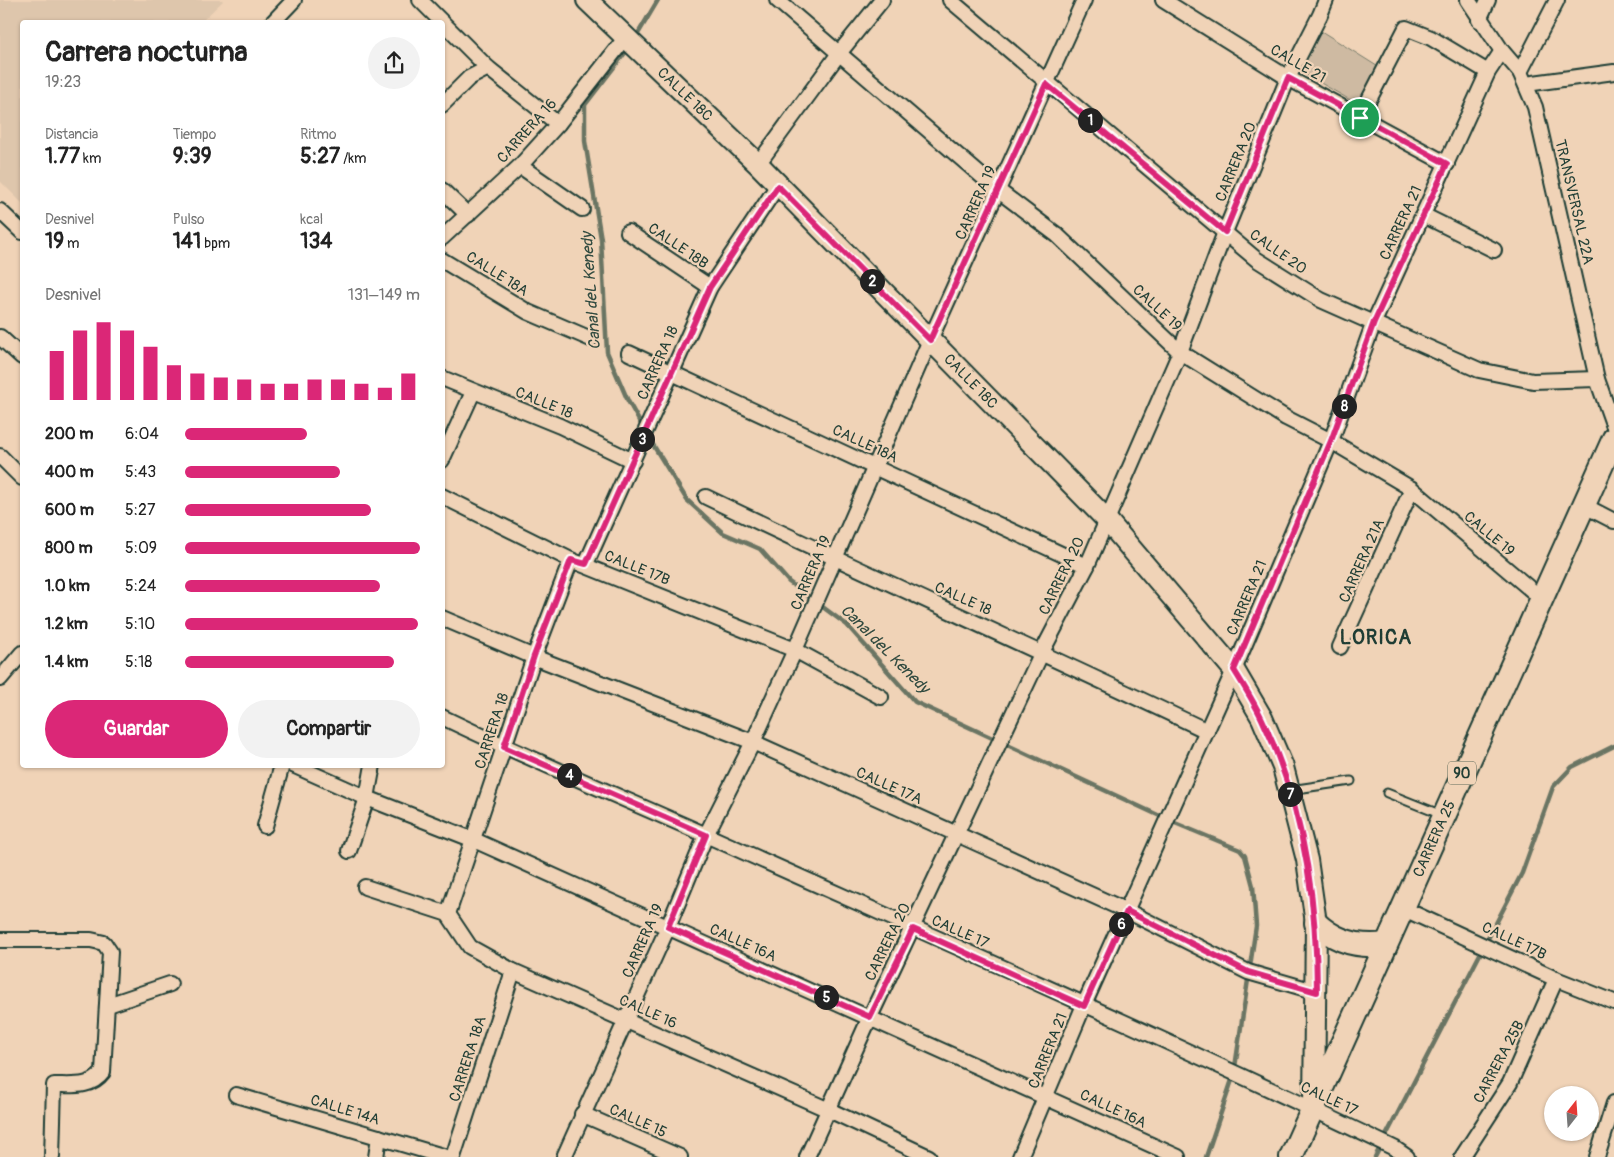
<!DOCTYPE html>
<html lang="es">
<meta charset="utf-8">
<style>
:root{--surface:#fff;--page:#f2f2f2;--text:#222;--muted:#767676;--accent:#db2777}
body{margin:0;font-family:Pangolin,sans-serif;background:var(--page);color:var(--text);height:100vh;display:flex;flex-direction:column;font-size:19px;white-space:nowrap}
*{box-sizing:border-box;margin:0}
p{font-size:16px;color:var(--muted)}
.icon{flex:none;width:28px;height:28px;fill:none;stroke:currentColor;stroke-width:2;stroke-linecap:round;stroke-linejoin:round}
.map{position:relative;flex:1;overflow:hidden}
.panel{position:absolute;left:20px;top:20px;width:425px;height:748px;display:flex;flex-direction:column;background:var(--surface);border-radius:5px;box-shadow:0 1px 4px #0004}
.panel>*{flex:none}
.needle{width:32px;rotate:17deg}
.fabs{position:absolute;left:1544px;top:1086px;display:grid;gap:10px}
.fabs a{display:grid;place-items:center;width:55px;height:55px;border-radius:50%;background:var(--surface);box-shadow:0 1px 4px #0004;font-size:25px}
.pin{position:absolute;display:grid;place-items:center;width:42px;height:42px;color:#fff;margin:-21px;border:2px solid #fff;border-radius:50%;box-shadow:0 1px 5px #0007}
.km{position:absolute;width:25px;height:25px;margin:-12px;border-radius:50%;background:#222;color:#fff;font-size:14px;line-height:25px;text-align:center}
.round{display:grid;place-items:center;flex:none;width:52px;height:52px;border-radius:26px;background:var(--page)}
.head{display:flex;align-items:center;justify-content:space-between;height:85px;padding:0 25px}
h1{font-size:28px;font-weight:800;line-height:38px}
.metrics{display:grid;grid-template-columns:repeat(3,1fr);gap:8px;height:85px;padding:5px 25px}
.metrics div{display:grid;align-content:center}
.metrics b{font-size:21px;font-weight:800}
.metrics small{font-size:14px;font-weight:400}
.metrics p{font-size:14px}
.chart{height:140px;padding:10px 25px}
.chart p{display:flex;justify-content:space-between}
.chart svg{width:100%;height:90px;margin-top:5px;stroke:var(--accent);stroke-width:6}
.button{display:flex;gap:10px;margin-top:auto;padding:10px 25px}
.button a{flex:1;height:58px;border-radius:30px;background:var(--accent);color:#fff;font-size:20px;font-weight:800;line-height:58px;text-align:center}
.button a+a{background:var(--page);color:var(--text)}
ul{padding:0 25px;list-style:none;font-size:16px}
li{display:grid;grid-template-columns:80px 60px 1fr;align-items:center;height:38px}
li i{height:12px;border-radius:6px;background:var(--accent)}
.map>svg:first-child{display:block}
</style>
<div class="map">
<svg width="1614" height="1157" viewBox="0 0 1614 1157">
<rect width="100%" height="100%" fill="#f0d3b7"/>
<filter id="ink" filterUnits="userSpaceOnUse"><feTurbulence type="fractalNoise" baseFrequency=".02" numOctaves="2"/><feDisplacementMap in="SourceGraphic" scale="10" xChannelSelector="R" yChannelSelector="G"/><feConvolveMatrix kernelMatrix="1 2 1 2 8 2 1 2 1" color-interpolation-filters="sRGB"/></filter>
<g filter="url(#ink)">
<!-- built -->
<polygon fill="#dec6ac" points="0,0 222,0 223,1 201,22 22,22 22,203 0,181"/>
<!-- green -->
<polygon fill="#cebaa2" stroke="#767c6b" points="1321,31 1380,68 1359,105 1298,70"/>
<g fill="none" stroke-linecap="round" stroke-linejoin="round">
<!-- stream -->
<g stroke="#6b7463" stroke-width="4.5">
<polyline points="639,32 658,0"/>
<polyline points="625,53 585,105 585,141 601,239 607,352 628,401 643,428"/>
<polyline points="647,435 687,500 723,533 760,549 789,582 847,625 915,702 1175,823 1240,850 1245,856 1253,886 1256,926 1234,1074 1206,1157"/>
<polyline points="1375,1157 1522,873 1553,787 1572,767 1614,746"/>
</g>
<!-- lane casing -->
<g stroke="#1f3d34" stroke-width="11">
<g id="lane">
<polyline points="1290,790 1351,781"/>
<polyline points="1387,793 1442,815"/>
</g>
</g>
<!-- street casing -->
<g stroke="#1f3d34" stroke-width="18">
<g id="street">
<polyline points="420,0 488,68 558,124"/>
<polyline points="777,0 999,191 1057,235 1180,352 1286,418 1331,441 1412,489 1542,599"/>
<polyline points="950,0 1256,259 1321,300 1479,370 1533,381 1597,379"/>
<polyline points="1163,0 1288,78 1447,164"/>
<polyline points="1468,0 1502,51 1520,72 1535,107 1597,379 1614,427"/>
<polyline points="1479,20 1488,0"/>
<polyline points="273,22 294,0"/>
<polyline points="1520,72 1557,0"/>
<polyline points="1526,84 1614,72"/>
<polyline points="442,105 469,78 488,68"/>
<polyline points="1360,117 1406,28 1431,38 1488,72"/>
<polyline points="758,164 840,52 882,0"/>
<polyline points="520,166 582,209"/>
<polyline points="442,190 468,215"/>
<polyline points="0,211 22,232"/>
<polyline points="1423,215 1494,250"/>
<polyline points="628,232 710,287"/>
<polyline points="442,238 520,166 558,124 626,37"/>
<polyline points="442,260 528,312 591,339"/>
<polyline points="0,337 22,357"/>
<polyline points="629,353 1087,566"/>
<polyline points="442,378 560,426 633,461"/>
<polyline points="0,456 22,478"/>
<polyline points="442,460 473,392"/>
<polyline points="442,496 571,560 795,650 881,697"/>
<path d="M706,497C872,577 1040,651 1207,731"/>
<polyline points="1585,506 1614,521"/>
<polyline points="586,564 710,287 778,185"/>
<polyline points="442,618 534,657 753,742 1127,911 1248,972 1317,992"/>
<polyline points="1340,647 1412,489"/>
<polyline points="0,679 22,653"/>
<path d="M442,717C529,759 618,796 706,835C936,938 1167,1039 1394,1148L1407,1157"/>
<polyline points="293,765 367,798 474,840 1178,1157"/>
<polyline points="265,826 282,765"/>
<polyline points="349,851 367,798 373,765"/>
<polyline points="365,887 448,914 470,947 513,971 829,1110 929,1157"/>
<polyline points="1402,908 1556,979 1614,1002"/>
<polyline points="448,914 534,657 571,560"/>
<path d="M0,940H91L104,943L110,952L103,1072C91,1088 73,1085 54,1085L52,1157"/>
<polyline points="108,1005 170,984"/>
<polyline points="236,1095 446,1157"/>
<polyline points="582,1114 680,1157"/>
<polyline points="376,1157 379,1137"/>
<polyline points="453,1157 513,971"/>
<polyline points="564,1157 668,927 706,835 753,742 795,650 930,340 1084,0"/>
<polyline points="807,1157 870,1017 1042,652 1087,566 1180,352 1225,232 1288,78 1320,15 1326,0"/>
<polyline points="1020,1157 1084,1005 1234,670 1331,441 1374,322 1488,72 1502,51"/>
<polyline points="1462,1157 1510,1083 1556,979"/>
<polyline points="1597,1157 1614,1103"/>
</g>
</g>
<!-- secondary casing -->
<g stroke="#1f3d34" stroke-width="24">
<g id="secondary">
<path id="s1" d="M587,0L758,164L1106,519L1234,670L1262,718L1283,767L1307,860L1316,923L1314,1105"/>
</g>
</g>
<!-- primary casing -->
<g stroke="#1f3d34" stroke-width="26">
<g id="primary">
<path d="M1316,923C1336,942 1359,948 1386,944"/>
<path id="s2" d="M1291,1157L1614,438"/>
</g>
</g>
<!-- lane -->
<use href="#lane" stroke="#f0d3b7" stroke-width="7"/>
<!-- street -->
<use href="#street" stroke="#f0d3b7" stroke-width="14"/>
<!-- secondary -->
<use href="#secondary" stroke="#f0d3b7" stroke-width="20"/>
<!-- primary -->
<use href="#primary" stroke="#f0d3b7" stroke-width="22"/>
</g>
</g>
<g fill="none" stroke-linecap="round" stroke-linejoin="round" filter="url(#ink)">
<!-- route casing -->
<g stroke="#fff" stroke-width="10">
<path id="route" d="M1288,78L1447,164L1374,322L1331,441L1234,670C1244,686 1254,702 1262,719C1303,804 1317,899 1317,992L1248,972L1127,911L1084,1006L913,929L870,1017L668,927L706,835L504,747L534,656L571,560L586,564L710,287L778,186L930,340L1046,84L1225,232Z"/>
</g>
<!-- route -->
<use href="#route" stroke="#db2777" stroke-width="6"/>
</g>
<g text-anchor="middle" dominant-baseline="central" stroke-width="4.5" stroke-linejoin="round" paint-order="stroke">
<!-- shield labels -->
<rect fill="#f0d3b7" stroke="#5e6a5b" stroke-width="1" x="1448" y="761.5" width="28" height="23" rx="4"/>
<g font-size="14" font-weight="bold" fill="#1f3d34">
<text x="1462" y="773">90</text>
</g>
<!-- street labels -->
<g font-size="15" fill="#1f3d34" stroke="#f0d3b7">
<text transform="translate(1298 64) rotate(30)">CALLE 21</text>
<text stroke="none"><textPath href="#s1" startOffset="136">CALLE 18C</textPath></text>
<text transform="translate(527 131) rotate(-48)">CARRERA 16</text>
<text transform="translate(1236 162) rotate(-68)">CARRERA 20</text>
<text transform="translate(1574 202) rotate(77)">TRANSVERSAL 22A</text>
<text transform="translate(976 203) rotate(-66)">CARRERA 19</text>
<text transform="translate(1401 223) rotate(-65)">CARRERA 21</text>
<text transform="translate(678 246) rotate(34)">CALLE 18B</text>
<text transform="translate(1278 252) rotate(35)">CALLE 20</text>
<text transform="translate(497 274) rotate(32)">CALLE 18A</text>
<text transform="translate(1157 308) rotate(43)">CALLE 19</text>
<text transform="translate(658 363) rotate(-66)">CARRERA 18</text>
<text stroke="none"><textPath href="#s1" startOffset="541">CALLE 18C</textPath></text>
<text transform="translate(544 403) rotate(22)">CALLE 18</text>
<text transform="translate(865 444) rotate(25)">CALLE 18A</text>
<text transform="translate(1489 534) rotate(40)">CALLE 19</text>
<text transform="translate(1362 561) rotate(-66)">CARRERA 21A</text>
<text transform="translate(637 568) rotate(22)">CALLE 17B</text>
<text transform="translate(811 573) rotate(-67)">CARRERA 19</text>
<text transform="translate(1062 576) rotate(-64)">CARRERA 20</text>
<text transform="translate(1247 598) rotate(-67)">CARRERA 21</text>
<text transform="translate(963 599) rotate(24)">CALLE 18</text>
<text transform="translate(492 731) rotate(-72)">CARRERA 18</text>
<text transform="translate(889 786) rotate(24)">CALLE 17A</text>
<text stroke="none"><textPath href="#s2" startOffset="349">CARRERA 25</textPath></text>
<text transform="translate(960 932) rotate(24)">CALLE 17</text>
<text transform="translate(643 941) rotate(-66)">CARRERA 19</text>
<text transform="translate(1514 941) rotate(25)">CALLE 17B</text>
<text transform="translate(888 942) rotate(-64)">CARRERA 20</text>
<text transform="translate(743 943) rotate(24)">CALLE 16A</text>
<text transform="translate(648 1012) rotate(24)">CALLE 16</text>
<text transform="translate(1048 1051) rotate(-68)">CARRERA 21</text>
<text transform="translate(468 1059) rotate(-72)">CARRERA 18A</text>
<text transform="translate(1499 1062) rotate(-62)">CARRERA 25B</text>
<text transform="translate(1329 1099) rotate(25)">CALLE 17</text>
<text transform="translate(1113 1109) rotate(25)">CALLE 16A</text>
<text transform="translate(345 1110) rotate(17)">CALLE 14A</text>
<text transform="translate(638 1121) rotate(24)">CALLE 15</text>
</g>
<!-- water labels -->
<g font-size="16" font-style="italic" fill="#324b40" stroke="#f0d3b7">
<text transform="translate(591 291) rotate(-94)">Canal deL Kenedy</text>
<text transform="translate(885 649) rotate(45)">Canal deL Kenedy</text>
</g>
<!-- district labels -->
<g font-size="20" font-weight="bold" letter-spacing="1" fill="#1f3d34" stroke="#f0d3b7">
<text x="1376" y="637">LORICA</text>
</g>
</g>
</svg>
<div class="fabs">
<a><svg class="needle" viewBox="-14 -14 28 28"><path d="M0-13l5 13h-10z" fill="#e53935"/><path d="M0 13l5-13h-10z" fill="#767676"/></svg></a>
</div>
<div class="pin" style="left:1360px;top:118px;background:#1e9e55"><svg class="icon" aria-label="arrive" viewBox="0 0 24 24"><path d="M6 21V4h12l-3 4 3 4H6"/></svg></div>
<b class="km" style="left:1090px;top:120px">1</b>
<b class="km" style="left:872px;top:281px">2</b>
<b class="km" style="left:642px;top:439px">3</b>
<b class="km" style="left:569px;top:775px">4</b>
<b class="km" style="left:826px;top:997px">5</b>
<b class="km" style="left:1121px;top:924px">6</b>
<b class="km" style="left:1290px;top:794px">7</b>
<b class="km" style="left:1344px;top:406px">8</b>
<section class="panel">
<div class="head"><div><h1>Carrera nocturna</h1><p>19:23</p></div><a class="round"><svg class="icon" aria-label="share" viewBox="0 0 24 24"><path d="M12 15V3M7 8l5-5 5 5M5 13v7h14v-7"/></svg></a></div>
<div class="metrics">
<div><p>Distancia</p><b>1.77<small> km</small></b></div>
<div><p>Tiempo</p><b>9:39</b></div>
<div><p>Ritmo</p><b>5:27<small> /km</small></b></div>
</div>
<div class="metrics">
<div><p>Desnivel</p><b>19<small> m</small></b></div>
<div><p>Pulso</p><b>141<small> bpm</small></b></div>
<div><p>kcal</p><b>134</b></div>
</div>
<div class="chart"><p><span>Desnivel</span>131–149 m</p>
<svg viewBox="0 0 160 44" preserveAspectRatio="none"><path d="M5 44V20M15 44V10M25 44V6M35 44V10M45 44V18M55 44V27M65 44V31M75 44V33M85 44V34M95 44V36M105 44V36M115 44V34M125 44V34M135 44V36M145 44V38M155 44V31"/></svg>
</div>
<ul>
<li><b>200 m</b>6:04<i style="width:52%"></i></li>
<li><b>400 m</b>5:43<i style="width:66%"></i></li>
<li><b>600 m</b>5:27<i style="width:79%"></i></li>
<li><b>800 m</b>5:09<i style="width:100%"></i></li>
<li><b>1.0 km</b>5:24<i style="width:83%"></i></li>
<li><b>1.2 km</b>5:10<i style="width:99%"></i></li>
<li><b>1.4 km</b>5:18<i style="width:89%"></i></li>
</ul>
<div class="button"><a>Guardar</a><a>Compartir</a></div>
</section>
</div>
